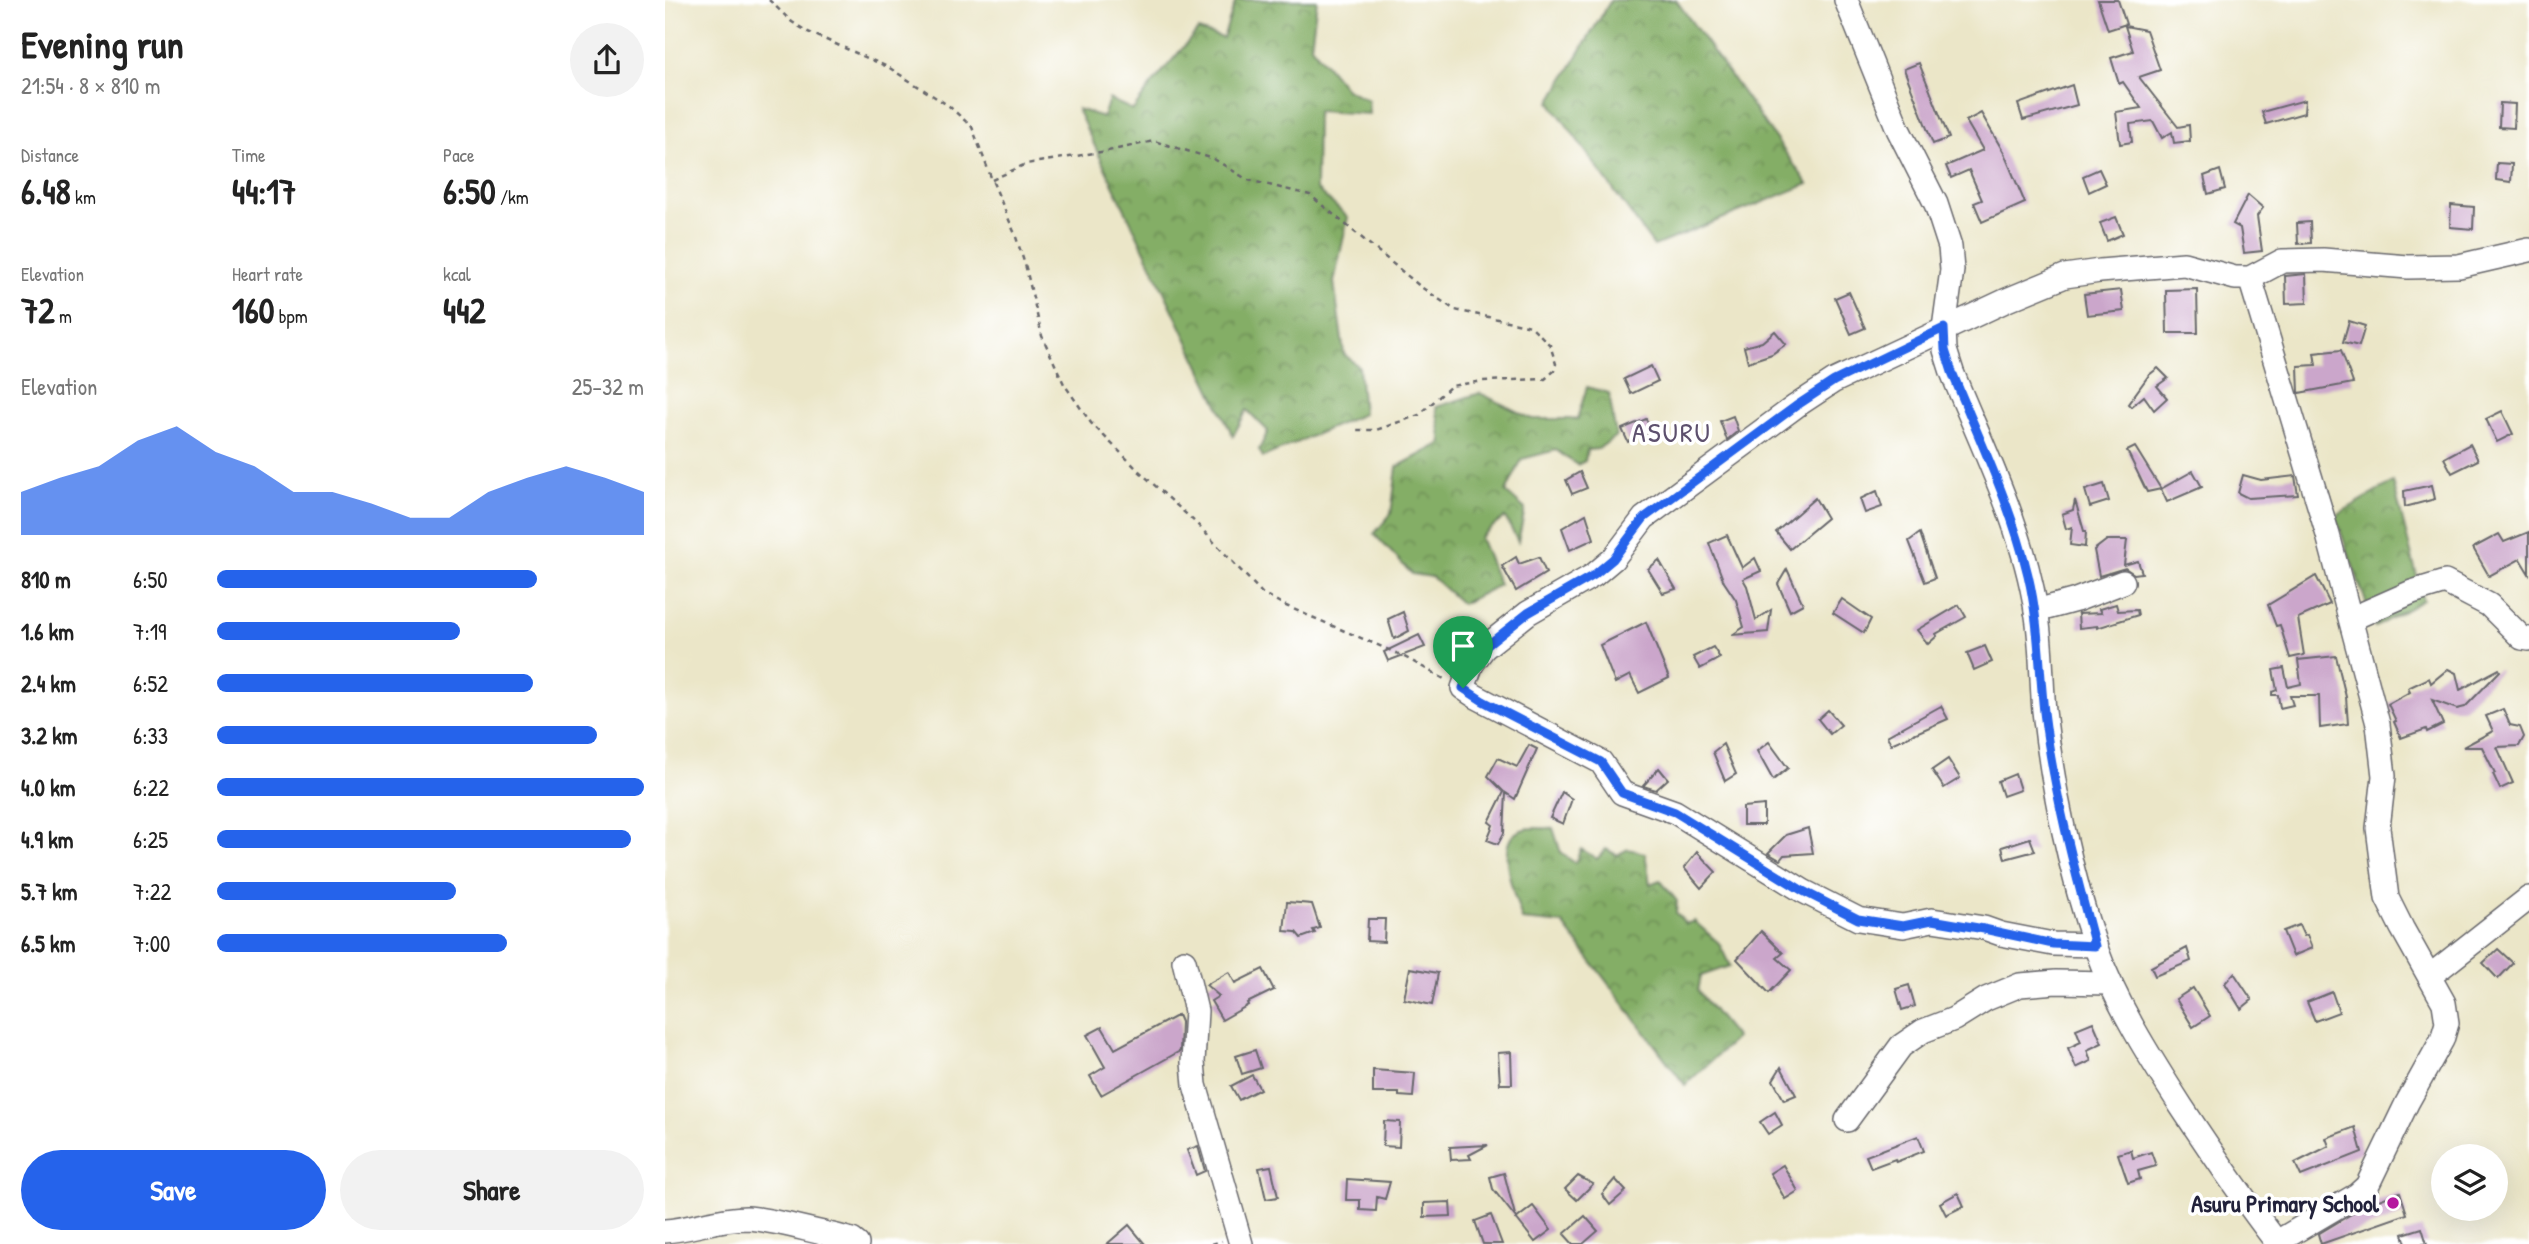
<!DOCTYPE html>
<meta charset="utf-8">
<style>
:root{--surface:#fff;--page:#f2f2f2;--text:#222;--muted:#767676;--accent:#2563eb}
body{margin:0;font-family:"Patrick Hand",sans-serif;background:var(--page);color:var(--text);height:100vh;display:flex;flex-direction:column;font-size:26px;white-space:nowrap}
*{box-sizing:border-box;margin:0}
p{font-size:23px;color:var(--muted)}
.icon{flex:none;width:38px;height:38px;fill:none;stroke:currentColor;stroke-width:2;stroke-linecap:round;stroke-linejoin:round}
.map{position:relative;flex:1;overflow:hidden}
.details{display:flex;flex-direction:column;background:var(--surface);width:665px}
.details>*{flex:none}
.fabs{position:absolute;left:1766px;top:1144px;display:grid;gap:14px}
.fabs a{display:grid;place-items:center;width:77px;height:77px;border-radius:50%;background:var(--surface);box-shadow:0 7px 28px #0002;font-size:35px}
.pin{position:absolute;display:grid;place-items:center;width:60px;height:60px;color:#fff;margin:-72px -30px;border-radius:50% 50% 50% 0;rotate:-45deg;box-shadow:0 0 7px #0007}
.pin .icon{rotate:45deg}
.round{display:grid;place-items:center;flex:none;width:74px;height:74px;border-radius:37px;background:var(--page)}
.headline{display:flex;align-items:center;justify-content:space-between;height:119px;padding:0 21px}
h1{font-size:38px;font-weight:800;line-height:52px}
.metrics{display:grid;grid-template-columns:repeat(3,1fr);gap:10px;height:119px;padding:7px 21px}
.metrics div{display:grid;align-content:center}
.metrics b{font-size:35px;font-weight:800}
.metrics small{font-size:19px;font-weight:400}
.metrics p{font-size:19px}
.chart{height:196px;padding:14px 21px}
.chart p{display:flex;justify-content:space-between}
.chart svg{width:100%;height:126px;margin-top:7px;fill:var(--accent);opacity:.7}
.cta{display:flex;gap:14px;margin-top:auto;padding:14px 21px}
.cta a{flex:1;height:80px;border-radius:42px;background:var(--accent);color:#fff;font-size:28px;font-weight:800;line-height:80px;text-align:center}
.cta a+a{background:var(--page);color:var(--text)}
ul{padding:0 21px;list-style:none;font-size:23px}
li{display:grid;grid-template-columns:112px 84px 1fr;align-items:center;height:52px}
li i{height:18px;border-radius:9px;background:var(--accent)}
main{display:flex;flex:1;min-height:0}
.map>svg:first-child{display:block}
</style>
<main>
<section class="details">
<div class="headline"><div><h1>Evening run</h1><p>21:54 · 8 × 810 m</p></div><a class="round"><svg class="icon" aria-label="share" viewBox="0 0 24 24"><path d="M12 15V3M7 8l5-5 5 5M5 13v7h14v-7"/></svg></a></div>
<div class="metrics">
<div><p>Distance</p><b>6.48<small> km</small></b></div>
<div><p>Time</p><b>44:17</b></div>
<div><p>Pace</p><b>6:50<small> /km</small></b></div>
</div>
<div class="metrics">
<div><p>Elevation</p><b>72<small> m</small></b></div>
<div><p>Heart rate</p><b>160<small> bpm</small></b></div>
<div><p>kcal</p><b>442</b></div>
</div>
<div class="chart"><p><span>Elevation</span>25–32 m</p>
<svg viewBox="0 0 160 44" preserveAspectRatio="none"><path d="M0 44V29L10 24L20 20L30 11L40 6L50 15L60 20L70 29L80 29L90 33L100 38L110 38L120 29L130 24L140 20L150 24L160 29V44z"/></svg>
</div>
<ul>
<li><b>810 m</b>6:50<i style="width:75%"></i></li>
<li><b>1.6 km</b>7:19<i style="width:57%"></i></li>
<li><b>2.4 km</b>6:52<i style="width:74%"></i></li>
<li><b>3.2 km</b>6:33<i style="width:89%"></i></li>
<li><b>4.0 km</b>6:22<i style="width:100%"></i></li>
<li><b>4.9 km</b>6:25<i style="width:97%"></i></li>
<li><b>5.7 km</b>7:22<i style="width:56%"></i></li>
<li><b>6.5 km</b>7:00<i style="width:68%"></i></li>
</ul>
<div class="cta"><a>Save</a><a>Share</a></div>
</section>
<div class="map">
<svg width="1864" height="1244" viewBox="0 0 1864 1244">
<defs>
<pattern id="forest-crowns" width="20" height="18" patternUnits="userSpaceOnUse" patternTransform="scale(1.75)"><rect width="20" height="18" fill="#84ae66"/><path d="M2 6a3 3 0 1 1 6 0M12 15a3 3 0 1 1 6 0" fill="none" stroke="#6c8d55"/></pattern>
</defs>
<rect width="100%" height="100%" fill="#fff"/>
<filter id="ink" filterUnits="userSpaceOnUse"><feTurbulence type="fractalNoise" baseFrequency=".0143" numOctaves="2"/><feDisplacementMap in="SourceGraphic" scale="14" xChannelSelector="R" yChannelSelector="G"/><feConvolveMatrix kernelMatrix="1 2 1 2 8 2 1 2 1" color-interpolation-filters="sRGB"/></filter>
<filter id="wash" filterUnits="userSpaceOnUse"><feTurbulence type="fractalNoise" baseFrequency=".00686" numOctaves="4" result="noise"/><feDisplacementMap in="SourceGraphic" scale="28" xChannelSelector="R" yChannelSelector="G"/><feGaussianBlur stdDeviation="1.57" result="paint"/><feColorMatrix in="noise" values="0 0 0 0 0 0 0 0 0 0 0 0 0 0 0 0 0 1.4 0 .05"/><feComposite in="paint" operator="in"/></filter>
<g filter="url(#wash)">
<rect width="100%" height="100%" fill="#ebe6c8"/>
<!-- forest -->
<g fill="url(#forest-crowns)" stroke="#536850" stroke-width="2">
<polygon points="571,0 652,0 646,46 681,89 703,100 704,114 652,111 651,189 683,217 669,282 679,354 694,367 698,414 598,457 594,450 603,431 582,410 568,436 412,109 438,117 444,99 468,110 486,85 533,30 558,38"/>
<polygon points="946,0 1011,0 1143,184 989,246 885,102"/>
<polygon points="922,387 944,393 951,436 933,449 922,450 920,461 912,465 891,450 857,459 841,492 860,509 853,542 840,517 815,537 834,585 797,604 767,577 747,574 709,534 726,514 732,467 777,443 771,407 815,393 867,419 912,419"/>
<polygon points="1728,482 1758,600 1710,627 1670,516"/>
<path d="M888,828L896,853L910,863L916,849L932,859L941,849L952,855L963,849L980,853L985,884L995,880L1012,901L1011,913L1021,924L1029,921L1054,943L1065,966L1036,976L1033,991L1071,1038L1020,1085L898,924L857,920C851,898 824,836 860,829C869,827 879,829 888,828Z"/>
</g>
<g id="blocks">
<!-- building -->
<g fill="#cba6cb">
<polygon points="1433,0 1453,0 1461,24 1443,30"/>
<polygon points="1460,26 1481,30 1495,70 1474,77 1513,127 1524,125 1525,141 1509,143 1507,132 1497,138 1488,121 1465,124 1467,142 1455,144 1451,112 1476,108 1458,82 1454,84 1446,58 1468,51"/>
<polygon points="1254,63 1284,138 1268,144 1239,69"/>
<polygon points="1407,85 1412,105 1358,120 1353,104"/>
<polygon points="1640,100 1639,113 1601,124 1597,112"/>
<polygon points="1835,103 1850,104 1849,128 1834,127"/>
<polygon points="1316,113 1339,153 1360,203 1317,222 1309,203 1317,200 1304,170 1286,178 1281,166 1318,150 1301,121"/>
<polygon points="1832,163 1847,164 1846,182 1831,180"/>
<polygon points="1434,169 1441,184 1424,192 1418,176"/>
<polygon points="1555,170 1560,189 1543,194 1539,176"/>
<polygon points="1583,195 1598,208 1592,216 1597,251 1579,253 1575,228 1568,224"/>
<polygon points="1786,205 1809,207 1808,229 1785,227"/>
<polygon points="1451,217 1458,234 1442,241 1435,223"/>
<polygon points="1645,222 1646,243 1633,244 1632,223"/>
<polygon points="1641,274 1642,303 1621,304 1620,276"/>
<polygon points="1532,289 1533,333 1502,333 1501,290"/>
<polygon points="1456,290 1459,311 1422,315 1419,294"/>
<polygon points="1184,292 1200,328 1186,334 1170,298"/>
<polygon points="1684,321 1700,326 1694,346 1678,342"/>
<polygon points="1110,331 1121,344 1107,354 1083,362 1079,347 1097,342"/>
<polygon points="1676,350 1688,383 1634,393 1633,366 1651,365 1649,353"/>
<polygon points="986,366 993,381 966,394 959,379"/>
<polygon points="1493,368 1503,378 1492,386 1502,398 1489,410 1479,396 1466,407 1463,404 1484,375"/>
<polygon points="1837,411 1848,434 1832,442 1821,419"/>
<polygon points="1068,416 1073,431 1062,440 1055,421"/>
<polygon points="981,419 987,431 963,442 957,429"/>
<polygon points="1805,444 1813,460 1787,473 1779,458"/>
<polygon points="1470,447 1496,489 1482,492 1462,451"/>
<polygon points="1528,471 1537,487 1502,502 1496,489"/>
<polygon points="915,472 922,488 907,494 901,480"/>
<polygon points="1578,475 1596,480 1630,476 1633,495 1583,498 1573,493"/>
<polygon points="1439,484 1444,501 1425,507 1420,490"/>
<polygon points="1767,485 1770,499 1740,507 1739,491"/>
<polygon points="1212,491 1217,507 1200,513 1195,499"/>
<polygon points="1150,498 1162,518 1125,549 1111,532"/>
<polygon points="1410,500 1419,531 1421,531 1420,547 1405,545 1407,527 1401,529 1397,514 1408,510"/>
<polygon points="921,514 929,539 905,550 897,528"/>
<polygon points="1864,532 1864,574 1855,559 1824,576 1808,548 1834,534 1839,542"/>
<polygon points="1255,533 1270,578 1260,582 1244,541"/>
<polygon points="1062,535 1077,568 1090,558 1096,571 1078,579 1082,586 1091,620 1106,610 1103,632 1067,635 1079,627 1071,600 1059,582 1044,543"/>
<polygon points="1442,540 1462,540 1459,565 1473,561 1477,573 1469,574 1460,568 1434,576 1429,550"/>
<polygon points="851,557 854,564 874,557 881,573 851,591 837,566"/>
<polygon points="994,560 1011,589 998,593 983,569"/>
<polygon points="1122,569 1138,604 1125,611 1113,584"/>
<polygon points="1651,576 1665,604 1633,618 1639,655 1625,658 1615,625 1611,626 1603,605"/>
<polygon points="1177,599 1206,619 1199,633 1168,613"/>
<polygon points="1451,604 1453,611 1472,610 1473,615 1432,628 1432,626 1414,628 1413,614 1436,613 1434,609"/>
<polygon points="1294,605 1301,617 1271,634 1272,636 1263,644 1252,630"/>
<polygon points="738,612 744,631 729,639 723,619"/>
<polygon points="981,622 1004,678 974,693 965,675 950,683 935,645"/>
<polygon points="754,635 760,647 723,661 719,652"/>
<polygon points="1320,646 1327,662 1309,670 1302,653"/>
<polygon points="1048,647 1055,658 1035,669 1028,657"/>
<polygon points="1671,656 1681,697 1683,724 1655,728 1654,696 1625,696 1628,705 1615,708 1613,695 1607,695 1607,692 1612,690 1608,670 1619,668 1623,687 1636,684 1633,660"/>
<polygon points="1783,669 1791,673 1795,690 1834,669 1835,671 1800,707 1792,709 1767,700 1778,724 1762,732 1761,729 1736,738 1729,722 1731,721 1723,704 1745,692 1743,688 1764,678 1766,683"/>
<polygon points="1276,706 1283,719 1226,744 1222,736"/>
<polygon points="1838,709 1845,725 1855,727 1859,737 1854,746 1832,747 1848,783 1835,789 1828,774 1830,773 1817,747 1798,747 1828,731 1821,716"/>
<polygon points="1163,710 1176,725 1165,734 1153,719"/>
<polygon points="1104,742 1123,768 1108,780 1092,751"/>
<polygon points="1058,744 1071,774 1060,781 1048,752"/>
<polygon points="864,745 872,749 850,799 841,793 839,833 833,844 822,840 828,825 824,822 839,792 823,776 833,758 852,767"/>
<polygon points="1283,759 1295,778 1279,788 1267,770"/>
<polygon points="994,768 1003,779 991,790 978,786"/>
<polygon points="1350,774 1355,790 1338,796 1333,781"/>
<polygon points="897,792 907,799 898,824 885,818"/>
<polygon points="1099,805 1099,825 1078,825 1078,807"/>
<polygon points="1143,828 1148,853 1119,855 1115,860 1103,853 1121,835"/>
<polygon points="1365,838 1370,851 1340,859 1337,847"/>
<polygon points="1032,852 1051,872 1036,888 1019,868"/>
<polygon points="622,902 647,904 655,928 648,930 650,933 636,938 631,932 619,931"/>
<polygon points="703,919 720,919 719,942 702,941"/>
<polygon points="1634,925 1639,936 1642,935 1647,948 1628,956 1618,931"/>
<polygon points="1096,931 1118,953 1112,958 1126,970 1104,993 1072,959"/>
<polygon points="1522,948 1526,961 1490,976 1486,967"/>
<polygon points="1833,949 1848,963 1833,979 1818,963"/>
<polygon points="745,968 773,973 767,1005 739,999"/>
<polygon points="598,969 609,990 582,1003 583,1005 557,1020 546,1001 554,996 541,985 564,972 570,983"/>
<polygon points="1569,973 1587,1000 1576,1009 1560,983"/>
<polygon points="1244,985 1250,1006 1237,1010 1231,989"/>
<polygon points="1528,988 1545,1016 1528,1027 1511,999"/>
<polygon points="1667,992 1674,1012 1650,1021 1642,1002"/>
<polygon points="513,1015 516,1022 515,1051 436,1095 425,1076 440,1067 422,1035 437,1027 450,1049"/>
<polygon points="1428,1022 1437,1043 1422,1050 1426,1061 1411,1068 1403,1048 1416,1042 1411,1029"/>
<polygon points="590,1050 596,1068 577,1074 571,1056"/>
<polygon points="846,1052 847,1084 835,1084 833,1053"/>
<polygon points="1116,1067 1131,1095 1119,1100 1108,1080"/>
<polygon points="708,1070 750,1073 748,1097 734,1096 734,1093 708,1093"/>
<polygon points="587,1075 595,1089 574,1100 566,1086"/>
<polygon points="1110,1112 1117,1125 1103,1134 1095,1122"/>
<polygon points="719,1121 735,1122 734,1147 718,1146"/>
<polygon points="1690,1127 1697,1152 1636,1176 1630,1163 1664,1146 1661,1138"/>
<polygon points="1253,1136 1259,1151 1231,1162 1230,1159 1206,1168 1201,1156"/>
<polygon points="823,1145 804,1155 806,1159 786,1160 785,1147"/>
<polygon points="533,1146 540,1171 531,1175 522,1150"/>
<polygon points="1466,1150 1468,1158 1486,1152 1491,1166 1473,1171 1475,1179 1463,1183 1453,1154"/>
<polygon points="1118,1165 1133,1191 1120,1199 1105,1173"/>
<polygon points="606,1166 613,1197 601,1199 594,1168"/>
<polygon points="839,1173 851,1219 868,1206 886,1230 870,1242 828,1189 825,1177"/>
<polygon points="913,1176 928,1184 912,1200 900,1189"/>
<polygon points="682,1179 725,1182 720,1199 712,1197 711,1211 695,1210 695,1200 681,1200"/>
<polygon points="950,1179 961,1191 945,1205 937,1194"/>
<polygon points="1735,1192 1742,1214 1656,1244 1653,1234 1703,1204"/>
<polygon points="1293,1193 1299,1206 1281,1215 1275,1203"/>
<polygon points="785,1202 786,1216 759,1217 759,1203"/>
<polygon points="826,1215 837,1244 818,1244 810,1221"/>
<polygon points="920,1216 933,1231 918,1244 908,1244 899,1234"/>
<polygon points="464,1225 480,1244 442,1244"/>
<polygon points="1757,1228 1762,1244 1741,1244 1738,1234"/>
</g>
</g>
</g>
<g filter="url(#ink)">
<use href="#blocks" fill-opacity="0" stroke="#68676c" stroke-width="2"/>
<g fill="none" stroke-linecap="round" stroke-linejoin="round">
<!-- minor casing -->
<g stroke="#68676c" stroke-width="26">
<g id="minor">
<path d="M1181,0L1233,129L1271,204L1285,247L1287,270L1279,328L1280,350L1287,372C1318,449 1358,527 1371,610C1377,643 1376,677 1379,711C1387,786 1406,876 1431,948C1451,1004 1484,1056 1516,1106C1547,1153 1579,1200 1613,1244"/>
<polyline points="1585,278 1663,535 1713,724 1719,776 1713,828 1722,898 1737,928 1779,1003 1782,1023 1777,1040 1742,1103 1702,1186 1692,1195 1612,1242"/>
<polyline points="1371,611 1411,600 1458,582"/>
<polyline points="1686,619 1747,592 1780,582 1824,605 1857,638 1864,639"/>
<polyline points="1430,945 1388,944 1336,934 1319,928 1267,920 1238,926 1193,919 1138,891 1010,812 957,793 936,762 810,696 798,688 807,664 819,648 863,613 929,575 948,559 979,518 1131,406 1169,381 1342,300 1400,276 1435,271 1519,264 1570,278 1585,278 1617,261 1658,260 1743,267 1794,266 1864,250"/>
<polyline points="519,961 531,1011 528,1062 530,1085 576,1244"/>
<polyline points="1765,976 1864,898"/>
<polyline points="1182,1120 1236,1046 1258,1031 1289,1019 1321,999 1355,985 1391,982 1444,983"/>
<path d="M0,1231C27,1229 54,1218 81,1218C107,1219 145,1231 172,1236L187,1240L192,1244"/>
</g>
</g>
<!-- path -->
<g stroke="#68676c" stroke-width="2.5" stroke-dasharray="5 5" stroke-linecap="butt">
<polyline points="104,0 127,22 143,32 223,67 284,106 307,127 327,180 350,234 361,268 377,336 399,384 426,423 474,471 531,523 597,593 621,606 736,655 781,680"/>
<polyline points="327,180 361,164 448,150 489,141 549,159 583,180 645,195 756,287 790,310 866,326 885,345 891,364 889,371 880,379 818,381 786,386 754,415 711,430 688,430"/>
<polyline points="547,1244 557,1241"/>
</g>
<!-- minor -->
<use href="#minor" stroke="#fff" stroke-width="23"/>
</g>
</g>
<g fill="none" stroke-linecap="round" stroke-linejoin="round" filter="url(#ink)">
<!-- route casing -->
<g stroke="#fff" stroke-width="14">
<path id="route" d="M1279,328L1280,350L1287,372C1314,439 1346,504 1363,575C1374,621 1374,666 1379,712C1389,792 1409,868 1430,946L1388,944L1319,929L1267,920L1238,926L1193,919L1138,891L1010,812L957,793L936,762L818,701L798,688L807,664L819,648L863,613L929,575L948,559L979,518L1131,406L1169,381Z"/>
</g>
<!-- route -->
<use href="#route" stroke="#2563eb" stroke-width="9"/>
</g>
<!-- markers -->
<circle fill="#b5179e" stroke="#fff" stroke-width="2.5" cx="1728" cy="1203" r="7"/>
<g text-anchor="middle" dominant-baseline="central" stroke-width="7" stroke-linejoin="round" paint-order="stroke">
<!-- poi labels -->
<g font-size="24" font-weight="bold" fill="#22223b" stroke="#fff" text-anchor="end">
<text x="1714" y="1203">Asuru Primary School</text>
</g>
<!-- quarter labels -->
<g font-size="28" letter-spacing="2" fill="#5d506d" stroke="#fff">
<text x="1007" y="432">ASURU</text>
</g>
</g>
</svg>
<div class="fabs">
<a><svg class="icon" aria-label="layers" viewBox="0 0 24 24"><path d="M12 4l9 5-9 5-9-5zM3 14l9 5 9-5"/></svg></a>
</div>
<div class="pin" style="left:798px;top:688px;background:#1e9e55"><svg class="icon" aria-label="arrive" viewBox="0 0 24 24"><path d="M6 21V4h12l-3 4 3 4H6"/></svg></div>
</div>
</main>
